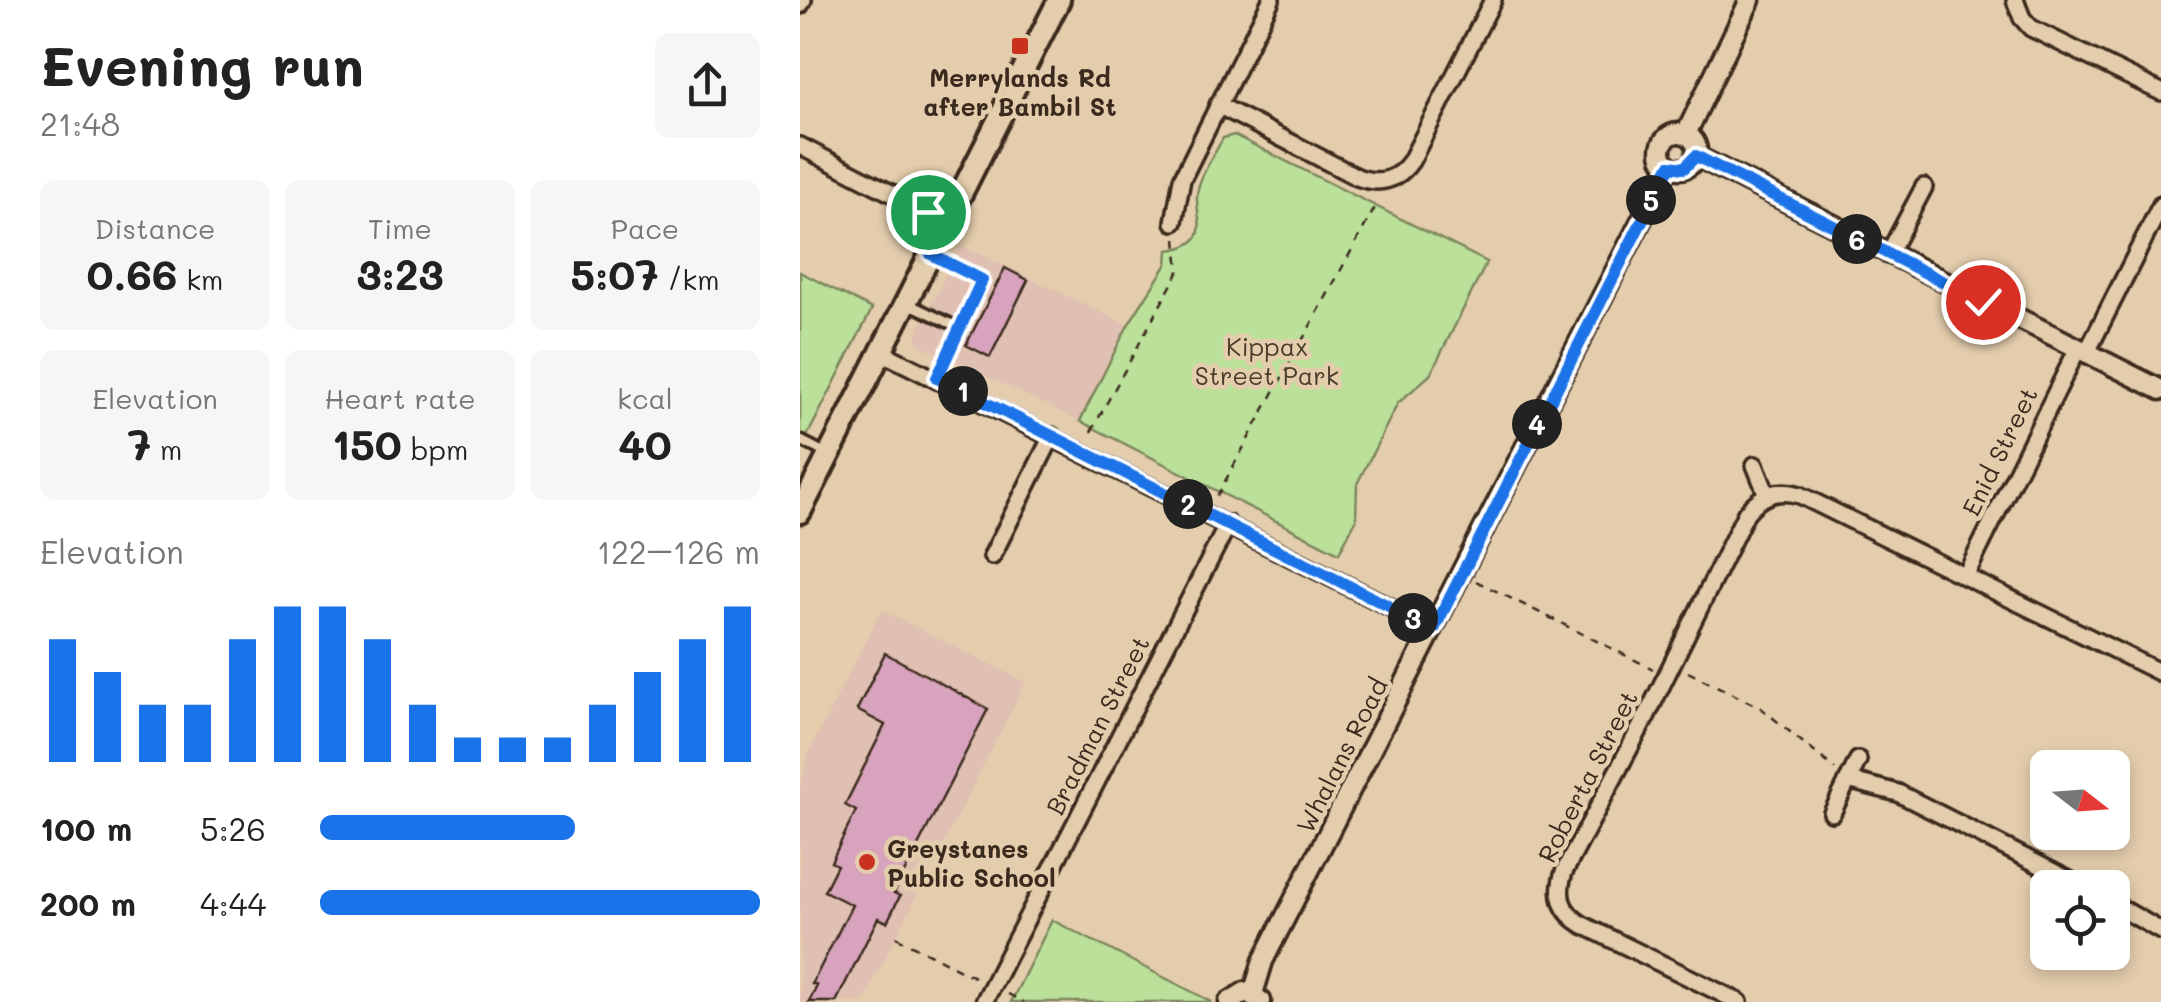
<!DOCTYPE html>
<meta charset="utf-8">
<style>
:root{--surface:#fff;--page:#f6f6f6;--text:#222;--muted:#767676;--accent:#1a73e8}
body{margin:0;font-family:Mali,sans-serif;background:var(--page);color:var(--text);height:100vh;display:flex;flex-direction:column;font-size:38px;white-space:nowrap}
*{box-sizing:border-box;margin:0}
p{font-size:32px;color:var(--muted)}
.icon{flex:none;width:55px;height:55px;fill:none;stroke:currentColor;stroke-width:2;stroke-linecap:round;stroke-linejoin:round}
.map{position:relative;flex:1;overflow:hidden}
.panel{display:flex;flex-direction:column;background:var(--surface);width:800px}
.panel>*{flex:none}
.needle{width:65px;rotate:107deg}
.controls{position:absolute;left:1230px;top:750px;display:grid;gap:20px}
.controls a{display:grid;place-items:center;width:100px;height:100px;border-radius:15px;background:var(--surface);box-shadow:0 5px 15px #0003;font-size:50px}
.pin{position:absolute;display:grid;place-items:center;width:85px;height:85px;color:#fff;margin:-42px;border:5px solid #fff;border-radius:50%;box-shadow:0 2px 10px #0007}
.km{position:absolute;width:50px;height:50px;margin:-25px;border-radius:50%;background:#222;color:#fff;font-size:28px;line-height:50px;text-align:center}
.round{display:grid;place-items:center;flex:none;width:105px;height:105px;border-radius:15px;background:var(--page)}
.summary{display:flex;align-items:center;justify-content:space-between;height:170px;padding:0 40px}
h1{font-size:55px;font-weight:800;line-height:75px}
.stats{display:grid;grid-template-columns:repeat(3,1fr);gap:15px;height:170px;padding:10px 40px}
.stats div{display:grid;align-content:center;border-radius:15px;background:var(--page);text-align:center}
.stats b{font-size:42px;font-weight:800}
.stats small{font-size:28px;font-weight:400}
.stats p{font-size:28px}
.chart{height:280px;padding:20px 40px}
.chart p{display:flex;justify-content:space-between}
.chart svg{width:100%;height:180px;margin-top:10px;stroke:var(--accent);stroke-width:6}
ul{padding:0 40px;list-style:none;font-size:32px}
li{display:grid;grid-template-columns:160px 120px 1fr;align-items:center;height:75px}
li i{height:25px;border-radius:12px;background:var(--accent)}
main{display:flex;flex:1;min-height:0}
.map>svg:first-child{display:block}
</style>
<main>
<section class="panel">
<div class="summary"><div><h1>Evening run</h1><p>21:48</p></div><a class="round"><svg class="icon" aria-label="share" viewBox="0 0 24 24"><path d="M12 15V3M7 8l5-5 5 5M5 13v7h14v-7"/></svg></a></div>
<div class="stats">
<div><p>Distance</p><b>0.66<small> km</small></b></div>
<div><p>Time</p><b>3:23</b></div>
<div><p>Pace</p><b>5:07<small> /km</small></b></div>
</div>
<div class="stats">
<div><p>Elevation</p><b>7<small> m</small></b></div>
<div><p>Heart rate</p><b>150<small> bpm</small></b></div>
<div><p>kcal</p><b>40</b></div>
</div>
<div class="chart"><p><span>Elevation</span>122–126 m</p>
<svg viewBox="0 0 160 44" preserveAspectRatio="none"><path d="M5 44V14M15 44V22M25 44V30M35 44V30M45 44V14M55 44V6M65 44V6M75 44V14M85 44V30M95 44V38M105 44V38M115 44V38M125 44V30M135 44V22M145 44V14M155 44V6"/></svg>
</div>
<ul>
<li><b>100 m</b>5:26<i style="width:58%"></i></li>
<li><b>200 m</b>4:44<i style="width:100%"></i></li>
</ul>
</section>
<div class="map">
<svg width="1361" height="1002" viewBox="0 0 1361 1002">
<rect width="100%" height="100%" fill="#e4cdad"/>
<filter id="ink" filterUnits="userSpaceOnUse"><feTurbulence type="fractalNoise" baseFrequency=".01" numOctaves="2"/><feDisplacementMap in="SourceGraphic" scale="20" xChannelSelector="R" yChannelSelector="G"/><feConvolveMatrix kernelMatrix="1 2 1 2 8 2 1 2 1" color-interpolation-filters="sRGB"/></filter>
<g filter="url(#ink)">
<!-- built -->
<g fill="#e0c0b2">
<polygon points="161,245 328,325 280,421 118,344 116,334"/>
<polygon points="81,610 226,682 63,1002 0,1002 0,787 8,754"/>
</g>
<!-- green -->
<g fill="#bbe09a" stroke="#7b855c" stroke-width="2.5">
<path d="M434,135L687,262L630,375L598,403L557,484L556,520L539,553L280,421L328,325L367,264L368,250C419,243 391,215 398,189C402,171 415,154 423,138Z"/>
<polygon points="0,272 72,309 0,450"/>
<polygon points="252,920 412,1002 211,1002"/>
</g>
<!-- building -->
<g fill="#d8a3bc" stroke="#3b2a1e" stroke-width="2.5">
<polygon points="205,268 228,280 190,357 166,345"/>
<polygon points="85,653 188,709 94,893 100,896 87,922 78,918 36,1002 9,1002 17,986 12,984 52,905 24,891 37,865 31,862 56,811 45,805 85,725 57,710"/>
</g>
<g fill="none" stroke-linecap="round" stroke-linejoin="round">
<!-- service casing -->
<g stroke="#3b2a1e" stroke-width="15">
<g id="service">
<polyline points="131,254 183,280 137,379"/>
<polyline points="107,303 160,328"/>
<polyline points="0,440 27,454"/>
</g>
</g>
<!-- minor casing -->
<g stroke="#3b2a1e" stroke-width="22">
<g id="minor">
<polyline points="1215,0 1222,18 1231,28 1361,92"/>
<polyline points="0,5 3,0"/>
<path d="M418,105L557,177C579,185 597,181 611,161L693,0"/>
<polyline points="0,146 147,222"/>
<polyline points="374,222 382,179 471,0"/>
<polyline points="1088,255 1124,187"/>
<polyline points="81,352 634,629"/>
<polyline points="1286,354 1361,205"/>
<polyline points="955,465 967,495"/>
<polyline points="192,556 252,436"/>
<polyline points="1166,575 1277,350"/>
<polyline points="1048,780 1098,793 1285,888"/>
<polyline points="1032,813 1058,760"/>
<polyline points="1312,903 1361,931"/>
<polyline points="184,1002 428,524"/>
<path d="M939,1002L783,925C761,912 756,896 764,872L847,715L946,513C960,495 978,488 1000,495L1361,673"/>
</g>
</g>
<!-- tertiary casing -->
<g stroke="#3b2a1e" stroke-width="25">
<g id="tertiary">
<circle cx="879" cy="151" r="18"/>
<polyline points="886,134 950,0"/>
<polyline points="896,156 1361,390"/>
<polyline points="453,994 463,961 869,166"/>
<polyline points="429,1002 445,992 461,1001"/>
</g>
</g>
<!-- secondary casing -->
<g stroke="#3b2a1e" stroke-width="28">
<polyline id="secondary" points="0,512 259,0"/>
</g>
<!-- path -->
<g stroke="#3b2a1e" stroke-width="2.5" stroke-dasharray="8 8" stroke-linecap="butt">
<polyline points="291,432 379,271 376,239"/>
<polyline points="417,496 577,204"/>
<polyline points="676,581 853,669"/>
<polyline points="888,672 961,708 1035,769"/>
<polyline points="96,937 178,979"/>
<polyline points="208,994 224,1002"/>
</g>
<!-- service -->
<use href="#service" stroke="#e4cdad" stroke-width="8"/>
<!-- minor -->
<use href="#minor" stroke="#e4cdad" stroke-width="15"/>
<!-- tertiary -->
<use href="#tertiary" stroke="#e4cdad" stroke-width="18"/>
<!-- secondary -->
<use href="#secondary" stroke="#e4cdad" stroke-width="20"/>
</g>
</g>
<g fill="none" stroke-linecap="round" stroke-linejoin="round" filter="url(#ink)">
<!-- route casing -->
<g stroke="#fff" stroke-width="20">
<polyline id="route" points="128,212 147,222 131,254 182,280 137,378 634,629 870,166 884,168 896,156 1183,302"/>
</g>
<!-- route -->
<use href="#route" stroke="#1a73e8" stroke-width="12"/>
</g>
<!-- markers -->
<g fill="#c8321e" stroke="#e4cdad" stroke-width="4">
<rect x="210" y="36" width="20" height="20" rx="5"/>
<circle cx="67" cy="862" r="10"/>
</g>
<g text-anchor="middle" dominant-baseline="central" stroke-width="9" stroke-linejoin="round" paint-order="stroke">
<!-- poi labels -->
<g font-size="25" font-weight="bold" fill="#3b2a1e" stroke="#e4cdad">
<text x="220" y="77">Merrylands Rd<tspan x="220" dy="29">after Bambil St</tspan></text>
<text x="87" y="848" text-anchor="start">Greystanes<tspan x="87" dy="29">Public School</tspan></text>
</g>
<!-- park labels -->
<g font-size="25" fill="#483c2a" stroke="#e4cdad">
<text x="467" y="346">Kippax<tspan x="467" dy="29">Street Park</tspan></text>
</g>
<!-- street labels -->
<g font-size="25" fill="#3b2a1e" stroke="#e4cdad">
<text transform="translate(1199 451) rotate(-64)">Enid Street</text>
<text transform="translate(297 725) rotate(-63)">Bradman Street</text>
<text transform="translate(541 755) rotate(-63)">Whalans Road</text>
<text transform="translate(787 776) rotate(-63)">Roberta Street</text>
</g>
</g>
</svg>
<div class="controls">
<a><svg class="needle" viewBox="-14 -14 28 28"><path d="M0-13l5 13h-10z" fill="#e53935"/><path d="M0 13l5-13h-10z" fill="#767676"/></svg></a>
<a><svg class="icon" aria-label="locate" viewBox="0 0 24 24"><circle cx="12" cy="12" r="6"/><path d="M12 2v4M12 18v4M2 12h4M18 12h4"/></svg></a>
</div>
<div class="pin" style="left:128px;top:212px;background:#1e9e55"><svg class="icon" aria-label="arrive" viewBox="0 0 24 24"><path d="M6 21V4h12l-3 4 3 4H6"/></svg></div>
<div class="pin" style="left:1183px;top:302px;background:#d93025"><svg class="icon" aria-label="check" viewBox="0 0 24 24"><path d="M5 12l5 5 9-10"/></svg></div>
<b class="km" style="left:163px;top:391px">1</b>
<b class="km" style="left:388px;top:504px">2</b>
<b class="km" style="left:613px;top:618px">3</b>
<b class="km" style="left:737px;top:424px">4</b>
<b class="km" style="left:851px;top:200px">5</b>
<b class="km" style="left:1057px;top:239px">6</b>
</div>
</main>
